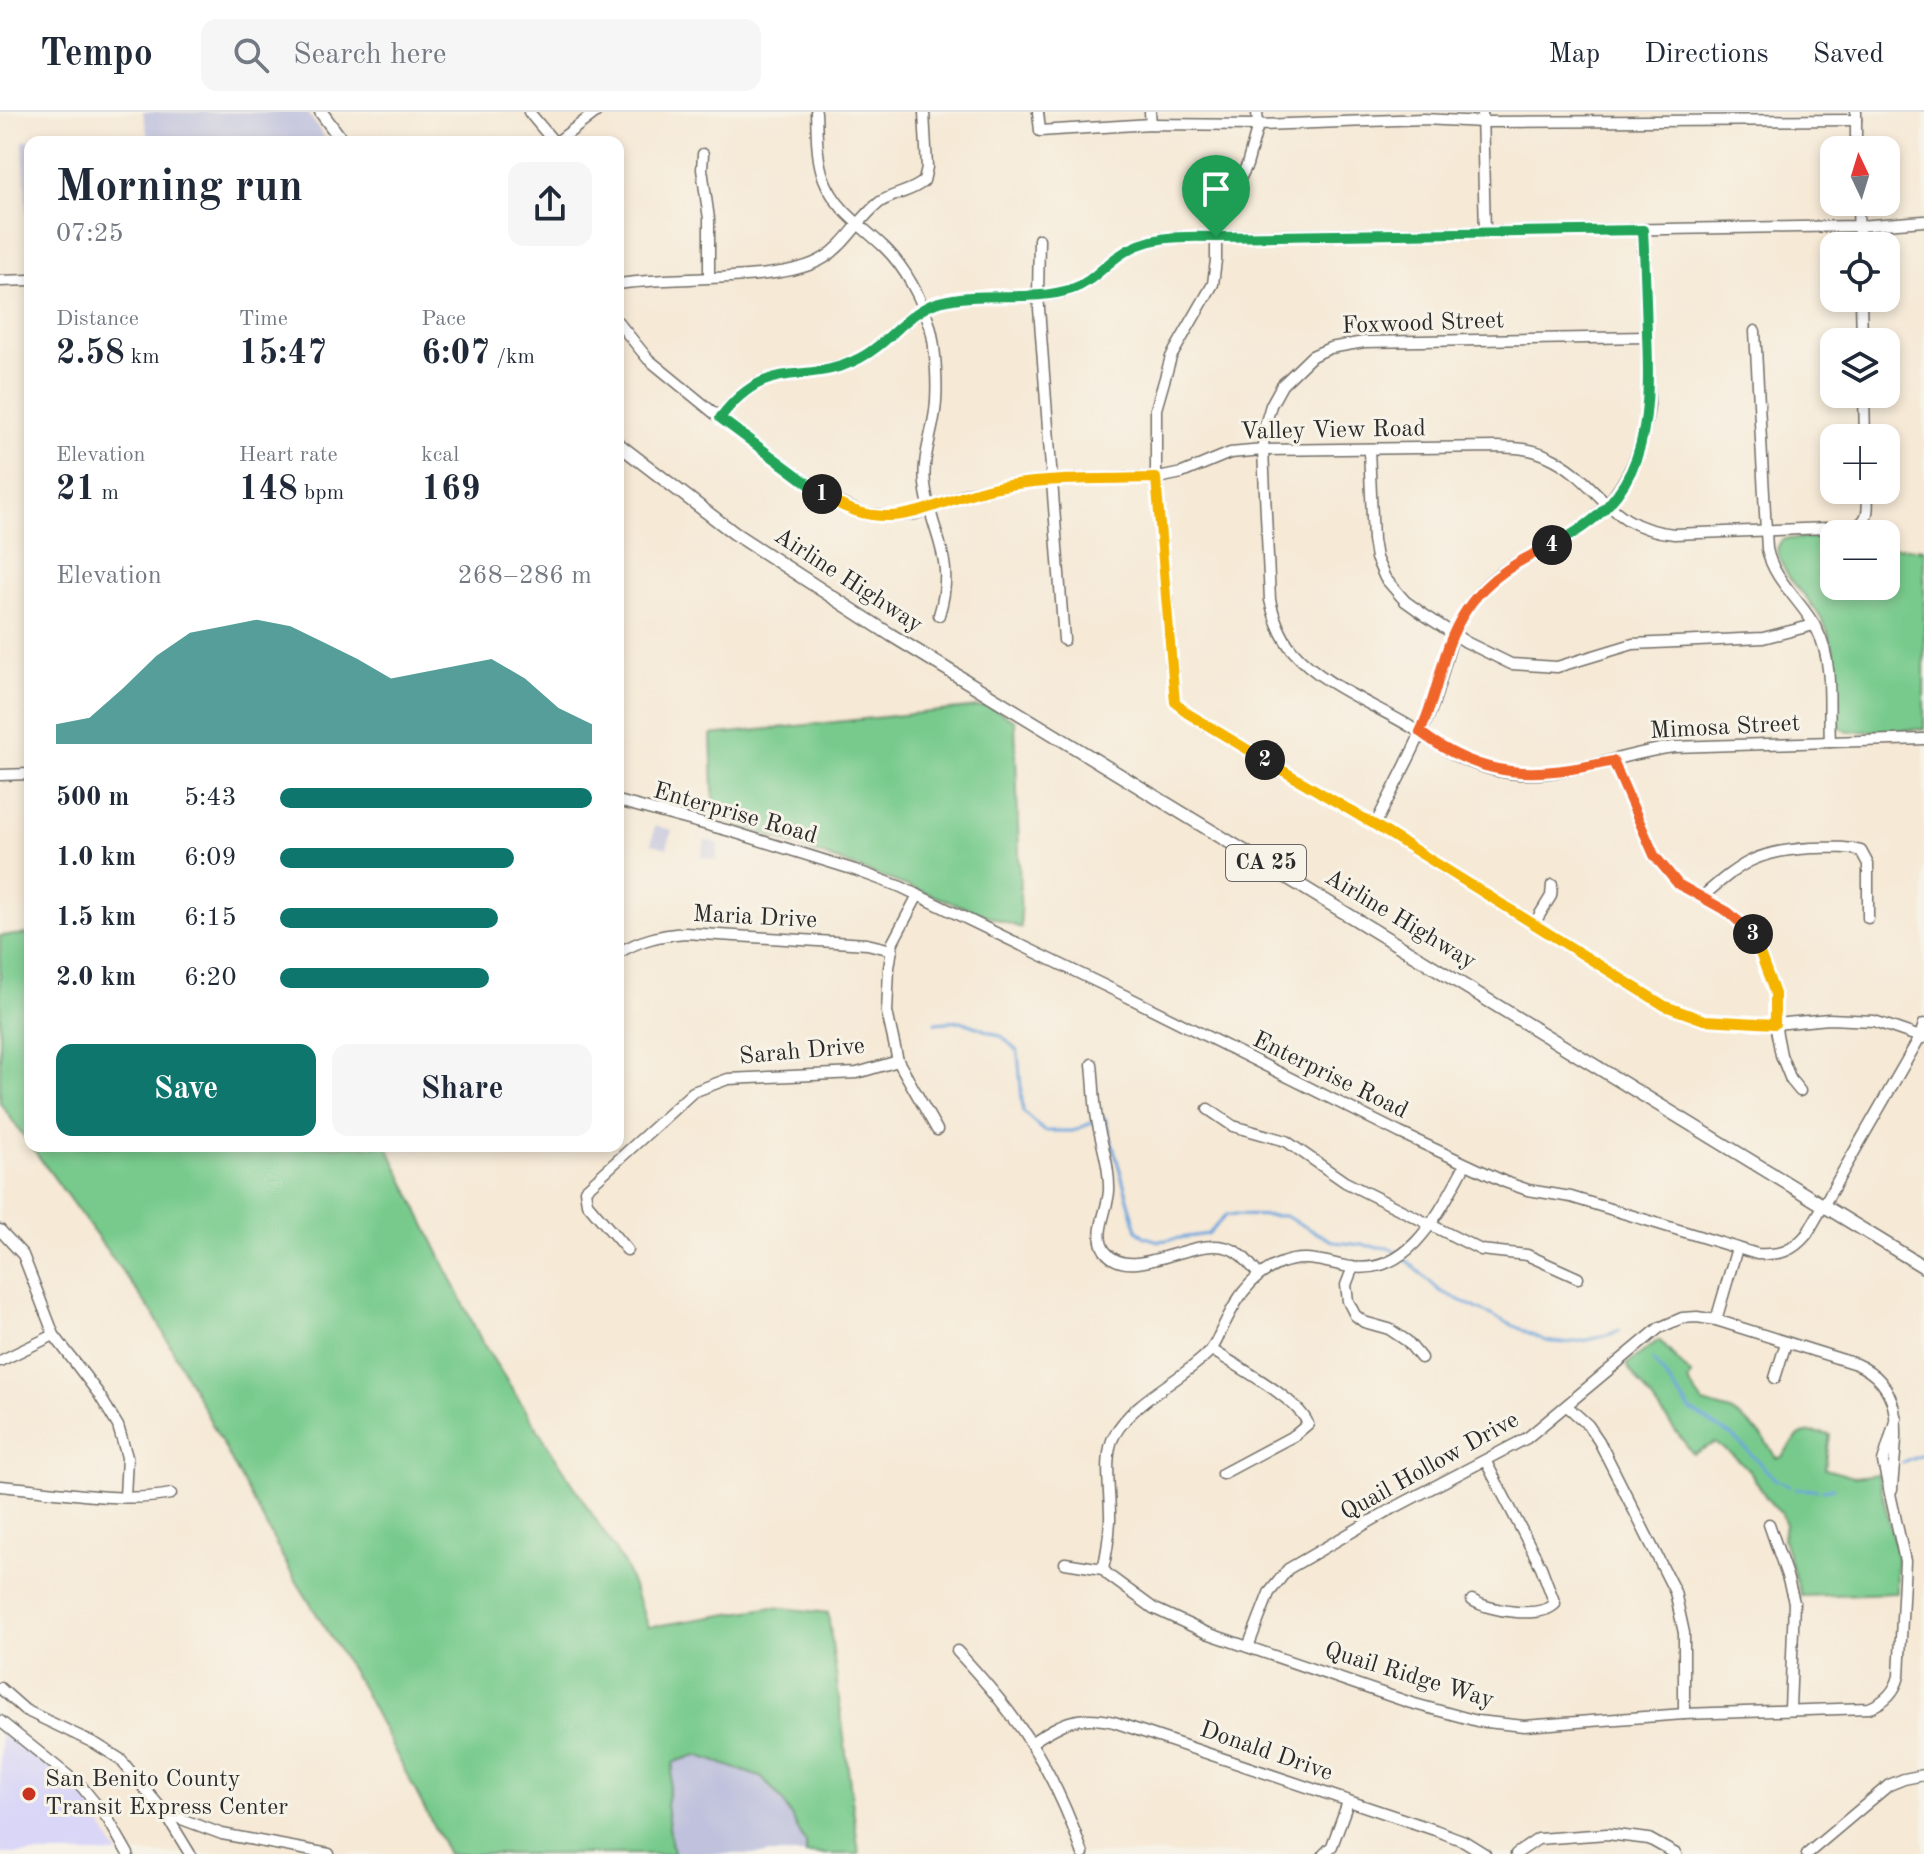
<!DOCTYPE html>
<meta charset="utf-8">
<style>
:root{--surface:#fff;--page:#f6f6f7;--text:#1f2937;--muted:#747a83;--line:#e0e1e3;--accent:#0f766e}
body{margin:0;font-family:"Old Standard TT",serif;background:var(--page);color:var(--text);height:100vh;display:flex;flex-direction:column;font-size:30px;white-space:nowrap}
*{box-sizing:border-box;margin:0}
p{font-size:26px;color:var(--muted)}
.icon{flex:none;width:44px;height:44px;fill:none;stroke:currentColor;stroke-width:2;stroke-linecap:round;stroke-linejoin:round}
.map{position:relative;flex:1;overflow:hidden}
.side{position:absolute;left:24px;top:24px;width:600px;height:1016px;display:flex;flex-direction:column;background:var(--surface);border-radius:16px;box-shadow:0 4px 12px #0003}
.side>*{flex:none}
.needle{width:52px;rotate:356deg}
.controls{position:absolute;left:1820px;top:24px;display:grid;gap:16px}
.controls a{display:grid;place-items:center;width:80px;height:80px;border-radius:16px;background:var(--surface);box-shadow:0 4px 12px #0003;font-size:40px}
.pin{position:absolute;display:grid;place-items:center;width:68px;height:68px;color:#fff;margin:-82px -34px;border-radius:50% 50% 50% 0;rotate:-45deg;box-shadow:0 0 8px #0007}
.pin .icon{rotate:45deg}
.km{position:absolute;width:40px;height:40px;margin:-20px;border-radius:50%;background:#222;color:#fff;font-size:22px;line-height:40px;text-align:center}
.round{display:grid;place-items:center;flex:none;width:84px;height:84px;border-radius:16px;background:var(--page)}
.headline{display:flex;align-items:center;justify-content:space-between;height:136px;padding:0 32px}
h1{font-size:44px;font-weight:700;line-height:60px}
.figures{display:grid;grid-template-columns:repeat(3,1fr);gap:12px;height:136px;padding:8px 32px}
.figures div{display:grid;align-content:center}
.figures b{font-size:34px;font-weight:700}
.figures small{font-size:22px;font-weight:400}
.figures p{font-size:22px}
.chart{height:224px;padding:16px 32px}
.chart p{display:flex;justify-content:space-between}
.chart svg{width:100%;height:144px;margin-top:8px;fill:var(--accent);opacity:.7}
.primary-button{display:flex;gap:16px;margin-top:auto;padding:16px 32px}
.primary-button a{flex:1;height:92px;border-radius:16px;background:var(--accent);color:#fff;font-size:32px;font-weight:700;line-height:92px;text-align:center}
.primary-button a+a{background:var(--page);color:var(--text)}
ul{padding:0 32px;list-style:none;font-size:26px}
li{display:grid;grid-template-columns:128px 96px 1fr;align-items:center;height:60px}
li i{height:20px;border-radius:10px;background:var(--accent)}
header{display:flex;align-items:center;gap:48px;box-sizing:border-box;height:112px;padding:0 40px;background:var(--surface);border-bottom:2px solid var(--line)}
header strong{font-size:38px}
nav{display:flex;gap:44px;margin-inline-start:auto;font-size:28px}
.search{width:560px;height:72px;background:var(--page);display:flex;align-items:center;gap:20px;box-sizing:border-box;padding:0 28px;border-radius:16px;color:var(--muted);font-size:30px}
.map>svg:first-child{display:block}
</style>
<header>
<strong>Tempo</strong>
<div class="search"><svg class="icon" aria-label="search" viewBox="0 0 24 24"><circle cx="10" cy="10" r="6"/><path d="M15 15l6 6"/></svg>Search here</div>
<nav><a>Map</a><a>Directions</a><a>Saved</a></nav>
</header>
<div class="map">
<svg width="1924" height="1742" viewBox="0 0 1924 1742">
<rect width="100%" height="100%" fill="#f7f3e8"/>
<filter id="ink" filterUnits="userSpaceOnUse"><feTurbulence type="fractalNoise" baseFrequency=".0125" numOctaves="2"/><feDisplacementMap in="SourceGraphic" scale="16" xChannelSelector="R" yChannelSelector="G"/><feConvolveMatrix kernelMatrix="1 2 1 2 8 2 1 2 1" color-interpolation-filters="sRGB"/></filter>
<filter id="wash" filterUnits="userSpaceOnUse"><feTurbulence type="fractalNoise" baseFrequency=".006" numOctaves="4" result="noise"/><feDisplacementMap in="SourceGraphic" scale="32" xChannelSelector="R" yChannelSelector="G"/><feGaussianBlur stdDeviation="1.8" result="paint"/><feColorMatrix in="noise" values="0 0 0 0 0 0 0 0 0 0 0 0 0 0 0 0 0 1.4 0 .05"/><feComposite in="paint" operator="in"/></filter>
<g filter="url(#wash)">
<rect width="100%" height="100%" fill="#f6e9d6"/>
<!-- built -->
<polygon fill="#d9d6f7" points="0,1616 85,1686 118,1742 0,1742"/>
<!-- industrial -->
<g fill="#c0c2dd">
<polygon points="143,0 307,0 328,30 30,30 29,155 23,29 148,26"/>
<polygon points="655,714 672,718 667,736 651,732"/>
<polygon points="705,728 719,732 716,748 701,745"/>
<polygon points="696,1643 760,1665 782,1687 806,1732 806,1742 673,1742 666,1693 674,1650"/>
</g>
<!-- green -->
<g fill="#77ca8c" stroke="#517a5c" stroke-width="2">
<path d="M1834,425V474H1886V434L1924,438V617L1847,620L1839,615C1836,582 1840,547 1826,516C1814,487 1783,470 1777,437L1781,429L1785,427Z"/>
<polygon points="988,594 1015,608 1021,816 714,703 711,623"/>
<polygon points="30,822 30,1033 0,991 0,824"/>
<polygon points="31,1034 387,1034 482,1230 624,1452 649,1515 773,1495 828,1501 859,1742 806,1742 806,1732 782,1688 763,1666 697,1643 674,1650 666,1693 673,1742 448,1742 362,1576 289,1457 154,1203"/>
<path d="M1659,1228L1691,1263L1688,1270L1703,1291L1731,1299L1748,1311L1763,1325L1776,1346L1782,1345C1797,1322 1802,1316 1830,1323L1825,1357L1854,1365L1878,1362L1897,1444V1481L1801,1484L1783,1427L1785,1411L1782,1402C1763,1387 1761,1373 1746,1355C1737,1345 1726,1338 1715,1331L1693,1342L1626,1253Z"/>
</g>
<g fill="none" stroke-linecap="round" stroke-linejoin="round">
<!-- stream -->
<g stroke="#6ca5dc" stroke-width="3">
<polyline points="935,911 961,909 1003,925 1018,940 1023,1000 1044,1019 1073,1019 1093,1010"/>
<polyline points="1100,1008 1105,1006 1137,1118 1145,1125 1159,1129 1208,1122 1226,1103 1285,1104 1334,1130 1388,1136 1396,1140"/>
<path d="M1402,1144L1440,1179L1546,1229C1570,1234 1596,1227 1619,1219"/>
<polyline points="1653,1248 1691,1299 1735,1326 1776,1368 1789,1374"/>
<polyline points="1902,1351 1924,1342"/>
<polyline points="1796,1377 1817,1378"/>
<polyline points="1823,1378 1834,1376"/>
</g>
</g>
</g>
<g filter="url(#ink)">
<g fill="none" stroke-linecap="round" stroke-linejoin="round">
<!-- minor casing -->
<g stroke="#726e67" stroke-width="13">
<g id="minor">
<polyline points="529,0 554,30"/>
<path d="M816,0C817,22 816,46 824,67C836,98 861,113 884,135C905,155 921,186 930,214C936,235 938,277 935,299C932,323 922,347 925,372C931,425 957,444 939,503"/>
<polyline points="1038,0 1040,19 1151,12 1258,13 1423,7 1483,10 1856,8"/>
<polyline points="1150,0 1151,12"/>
<polyline points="1257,0 1258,13 1247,53 1216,114 1216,148 1213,172 1171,245 1156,297 1156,366 1175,590 1187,601 1375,713 1665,894 1704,908 1775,912 1829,907 1874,909 1923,926"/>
<polyline points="1482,0 1485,120"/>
<polyline points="1856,0 1856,38"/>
<polyline points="557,30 596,0"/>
<polyline points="703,42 702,57 709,107 709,165"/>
<polyline points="1858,90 1859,134"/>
<polyline points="1039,127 1038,183 1064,528"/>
<polyline points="0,169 30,168"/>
<path d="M618,172C672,163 783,172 824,146C847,132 859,106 880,90C894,81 912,80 924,69L927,55L924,0"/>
<polyline points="1861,186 1862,230"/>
<path d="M618,210L648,247L720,306L832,388L865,402L891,404L915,402L968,381L1010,372L1051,368L1163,365L1182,361L1230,341L1263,338L1497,335C1515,336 1531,336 1547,344C1601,368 1604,415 1674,422L1853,415C1871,410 1868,394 1867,378"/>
<path d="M1755,219L1767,437C1774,471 1804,490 1818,520C1834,552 1828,595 1830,630"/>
<path d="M1647,225L1364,230L1330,236L1312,244L1282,273L1271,293L1264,317L1263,338L1270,488C1274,506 1280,523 1292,538C1325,576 1378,593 1419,620C1433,628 1445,639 1460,646C1482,656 1506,663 1531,662C1580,661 1625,641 1674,635L1924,627"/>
<polyline points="1864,282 1865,326"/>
<path d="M720,306C770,240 804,276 861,246C890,231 906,200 939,190C983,178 1030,192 1073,177C1088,171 1100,159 1112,149C1131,133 1151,128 1174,125L1858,114L1924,109"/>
<polyline points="1369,337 1373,428 1376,446 1385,466 1405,489 1426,504 1466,530 1511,552 1557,555 1633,532 1763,526 1814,513"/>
<polyline points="1613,649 1654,743 1678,772 1728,800 1755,824 1775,882 1775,912 1781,943 1791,968 1800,979"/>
<polyline points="0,663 30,662"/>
<path d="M618,689L730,719L855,758L901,775L1128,885L1400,1021L1505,1070L1528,1078L1571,1085L1757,1142C1780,1143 1792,1140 1807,1122L1920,925L1924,912"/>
<path d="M1375,713C1394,675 1415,637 1431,598C1448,554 1447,513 1483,476C1505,453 1533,443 1560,429C1614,401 1642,350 1649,292L1643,118"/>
<polyline points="918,783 893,830 889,856 887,900 898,949 937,1018"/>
<path d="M1702,785C1742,750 1757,739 1812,736C1829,736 1844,734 1861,739L1868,752V806"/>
<polyline points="1534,812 1551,784 1552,773"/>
<path d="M618,841C640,828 660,823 685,821L867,832L892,838"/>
<path d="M1092,952C1094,970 1094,989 1097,1007C1101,1031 1110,1055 1109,1079C1108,1098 1093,1122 1105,1139C1132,1175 1196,1119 1233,1138C1244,1143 1251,1154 1259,1163"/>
<polyline points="1208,997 1233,1014 1286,1029 1345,1070 1481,1138 1527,1143 1578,1166"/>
<path d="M1465,1053C1440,1099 1409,1168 1345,1154C1321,1149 1303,1142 1279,1152C1248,1165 1235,1190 1221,1219C1218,1226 1215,1234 1209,1240C1180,1270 1134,1287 1114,1324C1103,1343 1111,1387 1110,1409C1109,1425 1107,1441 1103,1457L1108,1463L1153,1496L1207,1521L1411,1591L1477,1609L1524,1614L1684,1602L1869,1596C1885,1590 1895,1580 1899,1564L1905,1449L1883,1350L1896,1306"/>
<polyline points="0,1118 23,1143 54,1223 98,1281 118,1314 127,1345 125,1385"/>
<polyline points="627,1138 587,1091 585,1078 693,980 728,967 857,961 898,949"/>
<polyline points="1353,1155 1346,1173 1348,1189 1355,1203 1364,1210 1389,1217 1407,1229 1421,1246"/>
<polyline points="1716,1208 1737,1136"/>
<path d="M1212,1238C1235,1253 1300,1288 1308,1312L1295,1323L1222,1362"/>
<polyline points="0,1249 54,1223"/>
<polyline points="1775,1266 1786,1231"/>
<polyline points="1567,1294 1588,1313 1599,1329 1675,1480 1684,1521 1684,1602"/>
<path d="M0,1374C52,1378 121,1392 171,1382"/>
<polyline points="1769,1412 1787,1464 1794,1490 1790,1597"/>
<polyline points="1065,1451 1103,1457"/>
<path d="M1472,1488C1489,1499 1539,1507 1555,1492L1541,1455L1486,1350"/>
<path d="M1248,1535L1269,1481L1288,1457L1388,1399L1527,1326L1659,1216L1682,1206L1697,1205L1716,1208L1856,1252C1911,1276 1894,1332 1892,1378"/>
<path d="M957,1539C1019,1605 1053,1656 1083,1742"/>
<polyline points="0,1576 25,1598 96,1632 120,1647 165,1701 222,1722 329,1742"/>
<polyline points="0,1609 82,1675 108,1707 128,1742"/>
<path d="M1032,1630C1063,1610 1077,1602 1114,1610L1435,1718L1464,1729L1485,1742"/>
<polyline points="165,1701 190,1742"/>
<polyline points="1324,1742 1332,1734 1348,1690"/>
<polyline points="1516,1742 1538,1727 1607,1722 1649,1727 1676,1742"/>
<polyline points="1807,1742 1889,1673 1904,1667 1924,1663"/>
</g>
</g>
<!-- major casing -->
<g stroke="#726e67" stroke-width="15">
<g id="major">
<polyline points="321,0 343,30"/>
<polyline points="618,332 734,421 891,523 1924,1155"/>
</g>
</g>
<!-- minor -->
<use href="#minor" stroke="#fff" stroke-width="10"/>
<!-- major -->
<use href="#major" stroke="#fff" stroke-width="12"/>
</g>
</g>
<g fill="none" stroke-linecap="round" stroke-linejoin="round" filter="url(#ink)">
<!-- split-1 casing -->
<g stroke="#fff" stroke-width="16">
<path id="split-1" d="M822,382L720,306C769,241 804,276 860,246C890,231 906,200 939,190C982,178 1030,191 1072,177C1090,171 1102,156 1117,145C1146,123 1181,124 1216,125"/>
</g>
<!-- split-2 casing -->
<g stroke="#fff" stroke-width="16">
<path id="split-2" d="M822,382C895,432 936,383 1009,373C1057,366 1107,367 1156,366L1175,590L1187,601L1265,648"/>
</g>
<!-- split-3 casing -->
<g stroke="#fff" stroke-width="16">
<polyline id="split-3" points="1265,648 1375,713 1665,894 1704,908 1775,912 1775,882 1753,822"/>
</g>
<!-- split-4 casing -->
<g stroke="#fff" stroke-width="16">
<path id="split-4" d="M1552,433C1497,458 1463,485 1445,544C1437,571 1432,595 1420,620C1485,669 1536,666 1613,649L1654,743L1678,772L1728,800L1753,822"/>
</g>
<!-- split-5 casing -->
<g stroke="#fff" stroke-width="16">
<path id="split-5" d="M1216,125L1643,118C1645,152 1646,187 1647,222C1651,316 1647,387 1552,433"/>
</g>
<!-- split-1 -->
<use href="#split-1" stroke="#22a559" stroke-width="10"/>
<!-- split-2 -->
<use href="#split-2" stroke="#f5b400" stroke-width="10"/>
<!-- split-3 -->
<use href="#split-3" stroke="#f5b400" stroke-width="10"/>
<!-- split-4 -->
<use href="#split-4" stroke="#f0652b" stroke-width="10"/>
<!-- split-5 -->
<use href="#split-5" stroke="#22a559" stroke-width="10"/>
</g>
<!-- markers -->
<circle fill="#c8321e" stroke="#f7f3e8" stroke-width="3" cx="29" cy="1682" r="8"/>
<g text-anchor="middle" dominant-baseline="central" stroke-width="6" stroke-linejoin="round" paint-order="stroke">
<!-- shield labels -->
<rect fill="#f7f3e8" stroke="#686764" stroke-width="2" x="1226" y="733" width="80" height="36" rx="6"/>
<g font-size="22" font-weight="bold" fill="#2b2b2b">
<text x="1266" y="751">CA 25</text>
</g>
<!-- street labels -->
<g font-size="24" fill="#2b2b2b" stroke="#f7f3e8">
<text transform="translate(1423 212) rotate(-2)">Foxwood Street</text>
<text transform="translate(1333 319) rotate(-1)">Valley View Road</text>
<text transform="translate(848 469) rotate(33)">Airline Highway</text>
<text transform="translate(1725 616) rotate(-3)">Mimosa Street</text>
<text transform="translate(735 702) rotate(16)">Enterprise Road</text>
<text transform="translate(755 806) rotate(3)">Maria Drive</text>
<text transform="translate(1400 808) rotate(31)">Airline Highway</text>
<text transform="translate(802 940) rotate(-5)">Sarah Drive</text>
<text transform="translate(1330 964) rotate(26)">Enterprise Road</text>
<text transform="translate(1430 1355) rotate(-29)">Quail Hollow Drive</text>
<text transform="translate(1409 1564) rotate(17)">Quail Ridge Way</text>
<text transform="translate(1266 1640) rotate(19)">Donald Drive</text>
</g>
<!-- poi labels -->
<g font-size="24" fill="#2b2b2b" stroke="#f7f3e8" text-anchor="start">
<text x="45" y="1668">San Benito County<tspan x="45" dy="28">Transit Express Center</tspan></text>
</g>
</g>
</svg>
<div class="controls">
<a><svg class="needle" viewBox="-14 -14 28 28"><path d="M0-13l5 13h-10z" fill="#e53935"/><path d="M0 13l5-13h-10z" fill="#747a83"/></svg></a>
<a><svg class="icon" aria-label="locate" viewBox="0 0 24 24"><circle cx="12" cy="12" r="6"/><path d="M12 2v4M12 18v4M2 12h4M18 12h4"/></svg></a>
<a><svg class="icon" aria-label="layers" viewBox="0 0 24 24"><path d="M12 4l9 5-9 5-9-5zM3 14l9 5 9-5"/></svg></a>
<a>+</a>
<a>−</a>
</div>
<div class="pin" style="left:1216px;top:125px;background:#1e9e55"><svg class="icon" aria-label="arrive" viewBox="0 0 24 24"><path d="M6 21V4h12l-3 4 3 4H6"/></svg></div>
<b class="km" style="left:822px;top:382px">1</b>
<b class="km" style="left:1265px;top:648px">2</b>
<b class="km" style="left:1753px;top:822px">3</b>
<b class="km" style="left:1552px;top:433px">4</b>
<section class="side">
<div class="headline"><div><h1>Morning run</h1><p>07:25</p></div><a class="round"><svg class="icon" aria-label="share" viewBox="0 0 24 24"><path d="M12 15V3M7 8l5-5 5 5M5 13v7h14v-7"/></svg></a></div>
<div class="figures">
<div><p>Distance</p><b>2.58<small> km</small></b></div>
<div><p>Time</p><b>15:47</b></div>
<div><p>Pace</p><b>6:07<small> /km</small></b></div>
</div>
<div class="figures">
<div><p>Elevation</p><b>21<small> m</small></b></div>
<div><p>Heart rate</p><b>148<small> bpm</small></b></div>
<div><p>kcal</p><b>169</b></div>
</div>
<div class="chart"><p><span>Elevation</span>268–286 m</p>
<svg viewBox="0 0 160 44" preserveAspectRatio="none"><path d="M0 44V38L10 36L20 27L30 17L40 10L50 8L60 6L70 8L80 13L90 18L100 24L110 22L120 20L130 18L140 24L150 33L160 38V44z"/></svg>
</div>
<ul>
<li><b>500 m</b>5:43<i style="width:100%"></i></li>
<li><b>1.0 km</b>6:09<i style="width:75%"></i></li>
<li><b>1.5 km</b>6:15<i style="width:70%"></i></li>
<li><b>2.0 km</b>6:20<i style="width:67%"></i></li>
</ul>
<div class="primary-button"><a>Save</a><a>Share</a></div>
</section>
</div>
